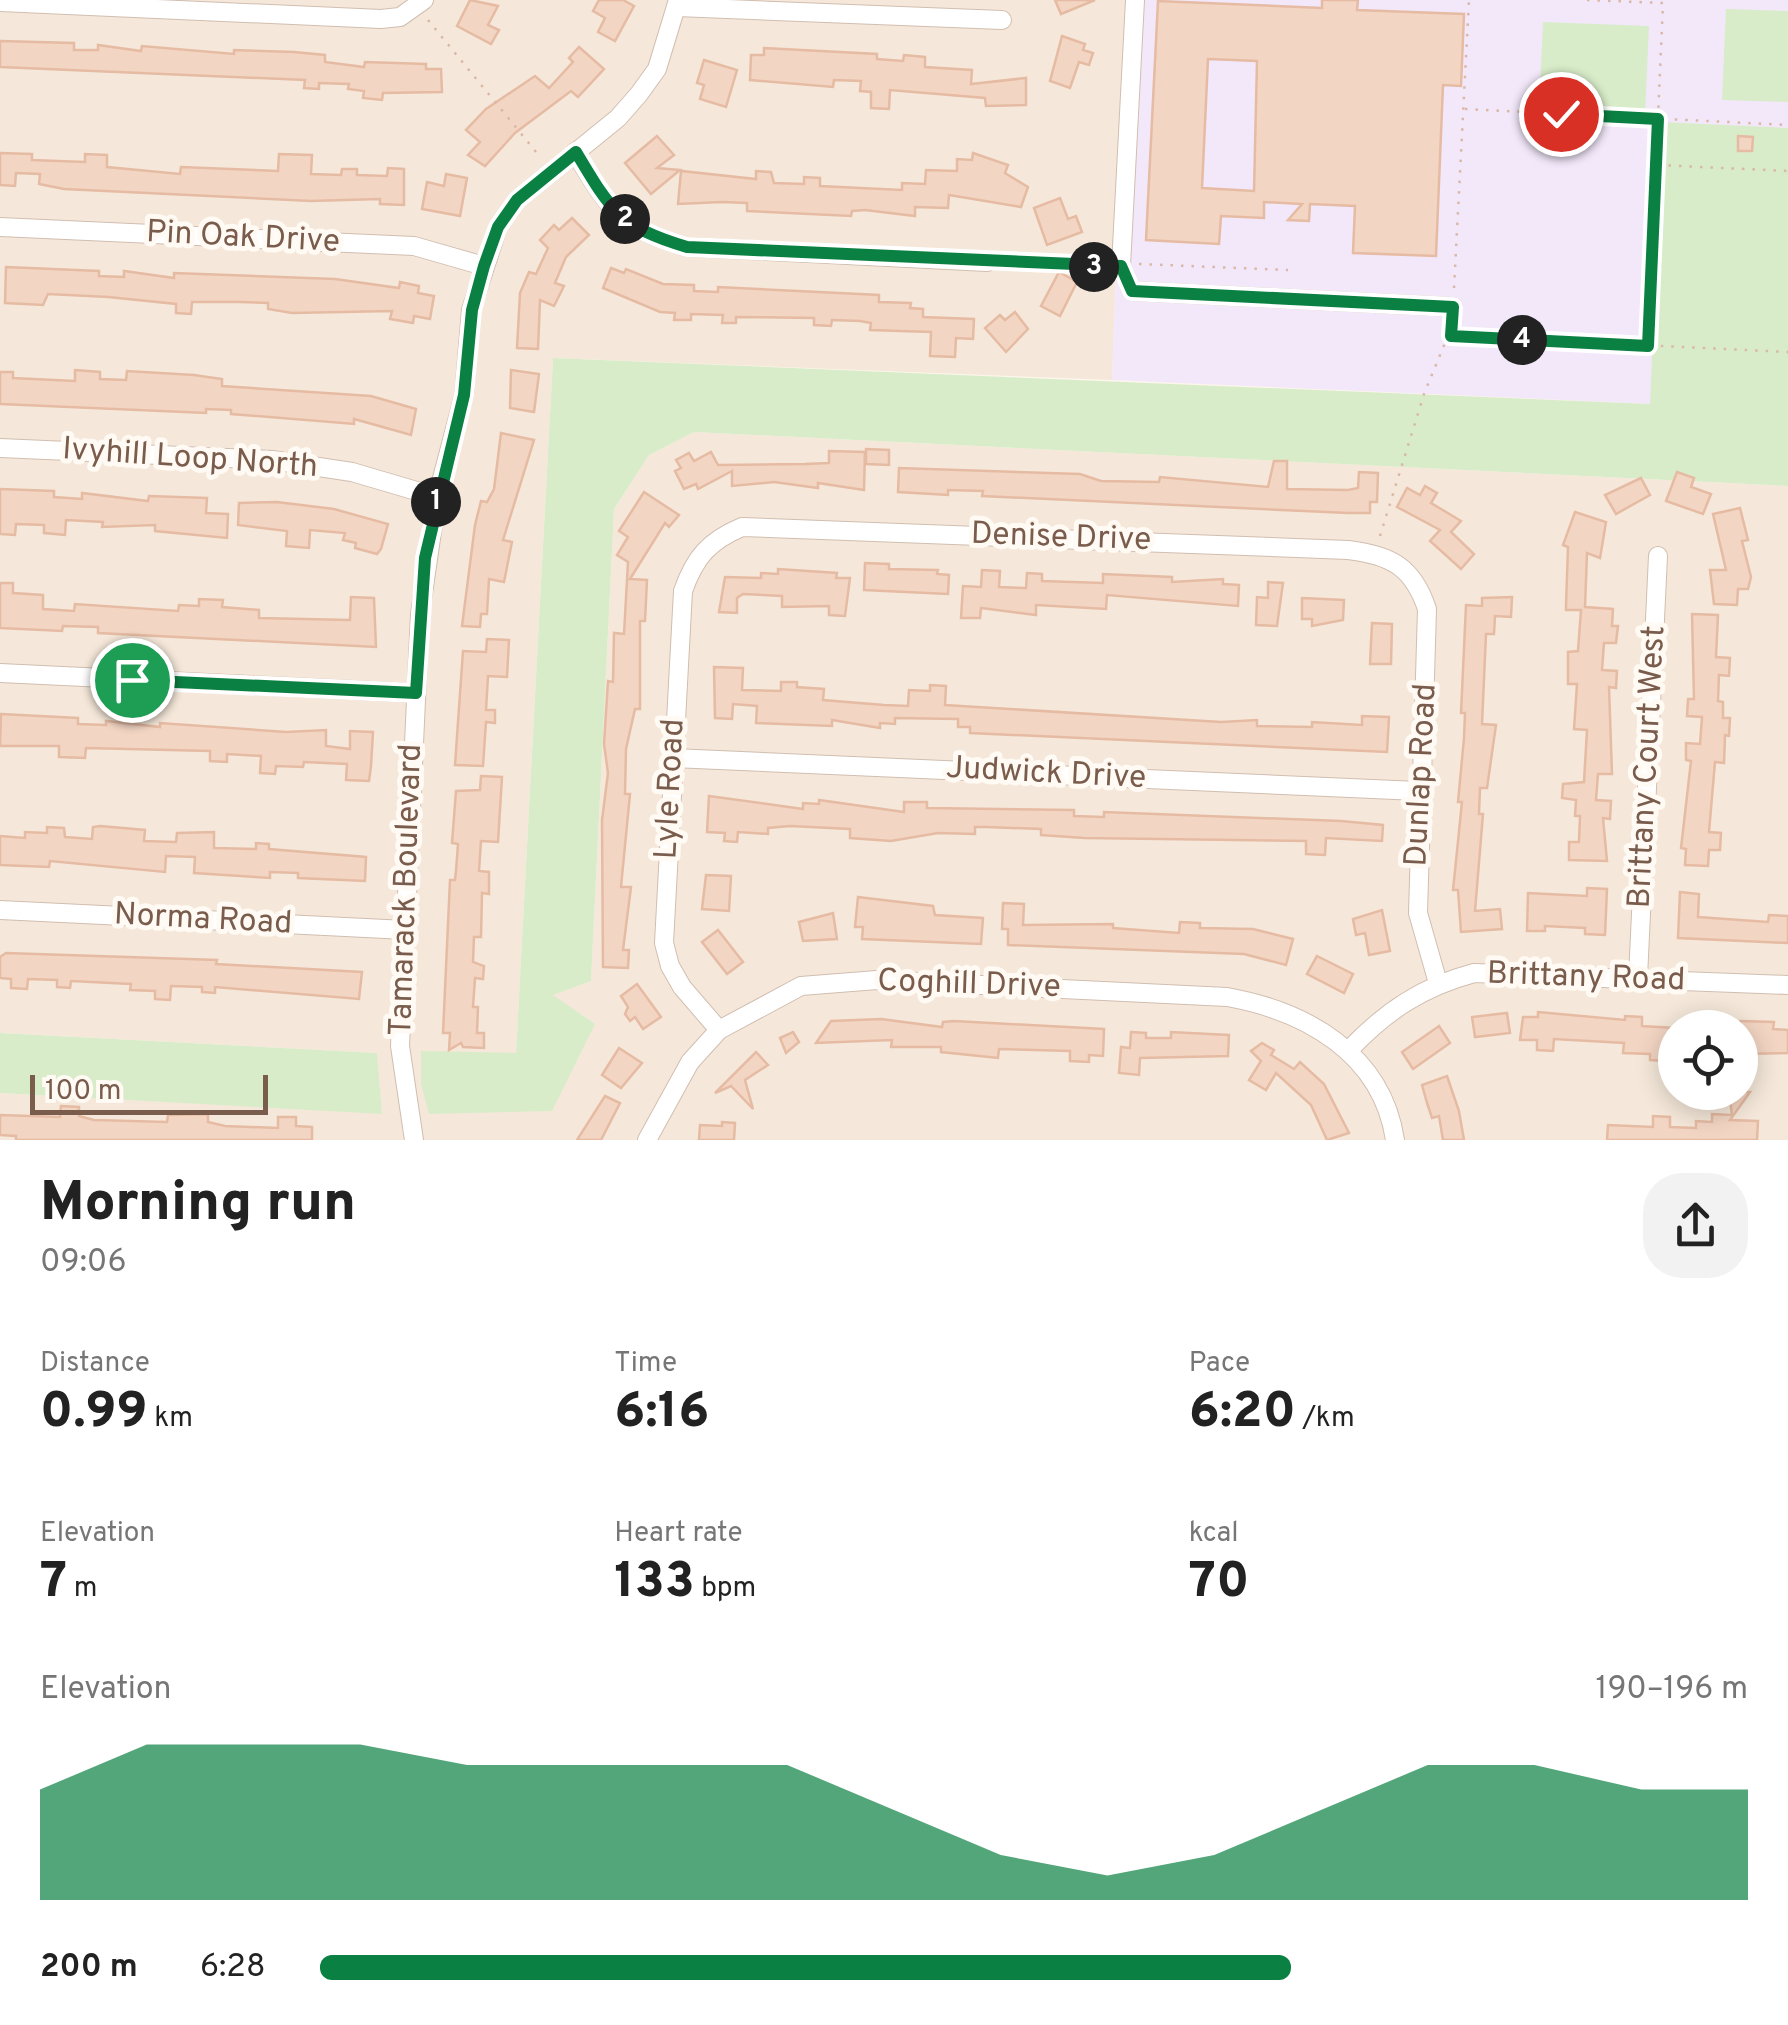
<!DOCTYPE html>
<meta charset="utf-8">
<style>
:root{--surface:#fff;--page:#f2f2f2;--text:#222;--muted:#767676;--accent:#0b8043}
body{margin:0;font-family:Overpass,sans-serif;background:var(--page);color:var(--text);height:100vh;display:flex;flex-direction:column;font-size:38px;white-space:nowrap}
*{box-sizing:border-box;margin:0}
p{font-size:32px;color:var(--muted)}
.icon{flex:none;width:55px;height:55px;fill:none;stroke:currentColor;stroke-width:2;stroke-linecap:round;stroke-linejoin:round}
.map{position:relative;height:1140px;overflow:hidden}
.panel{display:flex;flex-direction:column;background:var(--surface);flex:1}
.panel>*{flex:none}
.buttons{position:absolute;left:1658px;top:1010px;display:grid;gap:20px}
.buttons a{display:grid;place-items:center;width:100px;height:100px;border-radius:50%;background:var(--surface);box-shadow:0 5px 25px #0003;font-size:50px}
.scale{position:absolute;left:30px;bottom:25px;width:238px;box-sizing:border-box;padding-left:10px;border:5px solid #7a5c4d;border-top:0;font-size:28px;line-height:35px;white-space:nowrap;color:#7a5c4d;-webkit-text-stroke:8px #fffaf3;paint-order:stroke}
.pin{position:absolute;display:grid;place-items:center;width:85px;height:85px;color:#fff;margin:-42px;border:5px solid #fff;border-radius:50%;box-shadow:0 2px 10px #0007}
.km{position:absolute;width:50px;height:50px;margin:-25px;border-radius:50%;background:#222;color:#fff;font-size:28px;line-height:50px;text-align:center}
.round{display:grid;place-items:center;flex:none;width:105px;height:105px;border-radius:40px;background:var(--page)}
.overview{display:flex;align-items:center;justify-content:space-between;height:170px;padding:0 40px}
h1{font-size:55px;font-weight:800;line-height:75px}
.figures{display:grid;grid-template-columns:repeat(3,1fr);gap:15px;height:170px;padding:10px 40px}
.figures div{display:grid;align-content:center}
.figures b{font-size:50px;font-weight:800}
.figures small{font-size:28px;font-weight:400}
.figures p{font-size:28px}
.chart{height:280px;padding:20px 40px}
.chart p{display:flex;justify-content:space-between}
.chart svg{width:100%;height:180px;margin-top:10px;fill:var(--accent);opacity:.7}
ul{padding:0 40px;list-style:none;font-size:32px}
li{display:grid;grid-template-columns:160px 120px 1fr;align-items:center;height:75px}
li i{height:25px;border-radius:12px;background:var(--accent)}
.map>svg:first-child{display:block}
</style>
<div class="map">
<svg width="1788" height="1140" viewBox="0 0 1788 1140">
<rect width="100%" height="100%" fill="#fdf6ec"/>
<!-- residential -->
<path fill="#f5e8da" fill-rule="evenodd" d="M0,0H1126L1112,380L553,358L516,1053L430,1114L595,1024L552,995L591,981L614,509L649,455L694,432L1788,486V1140H0V1093L382,1113L376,1053L0,1033ZM1675,1028H1740V1092H1675Z"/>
<!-- education -->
<polygon fill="#f3e8fa" points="1126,0 1788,0 1788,410 1112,380"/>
<!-- green -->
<g fill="#d8ecc9">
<polygon points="1726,9 1788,11 1788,102 1722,100"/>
<polygon points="1543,22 1649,26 1645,114 1539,109"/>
<polygon points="1662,122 1788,128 1788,486 694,432 649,455 614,509 591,981 553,995 595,1024 552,1111 429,1114 421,1084 421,1051 516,1053 553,358 1650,404"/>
<polygon points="0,1033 377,1053 382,1114 0,1093"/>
</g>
<!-- building -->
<g fill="#f3d5c3" stroke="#e6bba3" stroke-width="2.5" fill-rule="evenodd">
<polygon points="470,0 498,6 488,25 499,30 491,44 457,26"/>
<polygon points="599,0 623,0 634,6 615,41 598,32 605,18 593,11"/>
<polygon points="1055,0 1095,0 1061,14"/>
<path d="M1322,0H1358L1357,10L1464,14L1461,86L1443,85L1436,256L1353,253L1355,206L1310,204L1309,221L1288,220L1302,204L1264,202V218L1221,216L1219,244L1146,240L1158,1L1322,8ZM1208,59L1257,61L1254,191L1202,188Z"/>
<polygon points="1062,36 1085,44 1083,50 1093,53 1089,65 1079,62 1070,88 1050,81"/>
<polygon points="0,41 74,43 74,50 98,50 98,45 141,51 142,46 234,54 234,50 294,52 325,55 325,62 364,67 365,62 426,64 426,69 441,69 442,92 383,93 382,100 363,98 364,91 348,89 349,84 319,83 319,89 304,88 305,80 0,67"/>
<polygon points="579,47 604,69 578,97 571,91 515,133 485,166 468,155 480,142 466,130 486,109 535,76 549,88 573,62 569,58"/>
<polygon points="764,48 877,54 877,59 903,61 904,55 925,57 925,67 972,70 971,84 1026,78 1026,105 986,106 985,98 890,90 889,109 871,108 871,92 860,91 861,81 834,80 833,87 750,80 751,55 764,55"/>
<polygon points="704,60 737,70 726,107 700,99 704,85 697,83"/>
<polygon points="657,136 674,155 657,168 680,170 651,194 625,163"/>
<polygon points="1738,136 1753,137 1752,151 1738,151"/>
<polygon points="0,153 32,154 32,160 85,162 85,154 107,155 107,167 180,174 181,167 278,171 279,154 312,155 311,174 341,175 342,169 357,169 357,175 387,176 388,168 404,169 404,205 380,204 380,199 311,201 64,189 39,184 40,174 16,173 15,186 0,185"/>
<polygon points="973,153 1008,165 1005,173 1028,187 1021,207 949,195 948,208 915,207 915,216 865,210 852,211 851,216 747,211 747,203 722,202 678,204 681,171 756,179 756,171 771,172 774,183 804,184 804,177 820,178 820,186 902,190 902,183 925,184 926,170 957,171 957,159 972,160"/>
<polygon points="446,174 467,178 460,216 422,209 427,182 444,186"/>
<polygon points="1060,198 1068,219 1076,216 1082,232 1047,245 1034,208"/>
<polygon points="572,218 589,235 566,257 555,283 564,286 554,306 540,300 538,349 517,348 520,293 529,272 536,274 548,248 540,240 554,225 559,230"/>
<polygon points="6,267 99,271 99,276 124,277 124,271 174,278 174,273 335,279 399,288 400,282 419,286 418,293 434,296 430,319 414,316 413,323 390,319 392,311 292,313 268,309 268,303 239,302 192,302 191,314 176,313 176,304 108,297 48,294 43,305 5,303"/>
<polygon points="611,268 624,273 626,269 663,284 694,285 694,291 718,292 718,287 879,295 879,302 911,303 910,308 923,309 923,317 974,319 973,339 956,338 955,357 930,356 931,332 870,330 871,323 860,321 832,320 831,326 814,325 814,318 736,317 736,323 722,323 723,315 691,314 691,320 674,320 675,313 660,312 603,288"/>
<polygon points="1059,272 1077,282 1060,316 1041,306"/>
<polygon points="1015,312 1028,329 1006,352 985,328 1000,315 1005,320"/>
<polygon points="75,370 100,372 100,379 126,380 127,371 194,375 222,379 222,386 371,396 416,409 411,435 354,419 354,424 231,414 231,410 206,409 206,413 0,404 0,372 13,372 13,378 75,381"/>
<polygon points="511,370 539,374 534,412 510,408"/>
<polygon points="501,433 534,440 503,540 512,542 504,582 489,579 487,614 481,614 480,627 462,626 475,525 481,501 487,502 494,489"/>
<polygon points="866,449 889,450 889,465 866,464"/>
<polygon points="829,451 865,452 864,490 818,483 818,488 774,482 732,486 732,471 698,489 696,484 684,489 675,471 681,468 676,460 689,453 694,461 711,452 718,465 805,464 829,463"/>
<polygon points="1274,461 1287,461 1287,489 1348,490 1358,488 1359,472 1378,473 1377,502 1370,502 1370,513 1348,513 982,496 983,491 948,490 948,495 898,492 899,468 1080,474 1101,481 1159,482 1160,477 1268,487"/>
<polygon points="1677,472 1694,478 1691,487 1711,494 1703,514 1666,501"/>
<polygon points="1641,478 1650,495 1616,514 1605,495"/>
<polygon points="1425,486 1437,493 1431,503 1461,521 1451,532 1474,554 1461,569 1430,541 1440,530 1397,507 1407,488 1420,495"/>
<polygon points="0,489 54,491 54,497 82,499 82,493 148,501 149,496 207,498 206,513 228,514 227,538 155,531 155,525 102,527 103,522 66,520 65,535 44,533 44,525 16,524 15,535 0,534"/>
<polygon points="644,492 679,515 669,527 665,523 630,579 647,580 645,621 640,621 640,709 635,709 626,749 625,794 630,794 621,887 631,887 623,950 629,950 628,968 603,967 602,820 608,773 604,744 608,681 613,682 614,633 624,634 628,562 617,555 628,537 619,531"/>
<polygon points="277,502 334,509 388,524 381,549 377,554 355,548 356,543 343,540 345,533 310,530 309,548 286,546 287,531 238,525 239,503"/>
<polygon points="1740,508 1748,540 1742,541 1751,577 1748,589 1738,589 1737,605 1714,604 1710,570 1726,570 1713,514"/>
<polygon points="1575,512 1606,522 1600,558 1587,553 1585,607 1613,609 1612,626 1618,626 1616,643 1604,643 1602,670 1617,671 1616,688 1609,687 1612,774 1598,774 1596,800 1611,801 1610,819 1603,818 1607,861 1569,860 1569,842 1579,842 1580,816 1575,816 1576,800 1562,798 1563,784 1584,782 1587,730 1574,729 1577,684 1568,684 1568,652 1578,651 1581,610 1566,610 1566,605 1568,547 1563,545"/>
<polygon points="865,563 889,564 889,569 938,570 937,574 949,575 948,594 864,590"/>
<polygon points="778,569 837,573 836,578 850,578 845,616 829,615 829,606 782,607 782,596 743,594 737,598 737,613 719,612 725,577 761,578 761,573 778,574"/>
<polygon points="982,570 1000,571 999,587 1026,588 1027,573 1042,574 1042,581 1103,583 1103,574 1172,577 1172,582 1223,579 1223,584 1239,585 1238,606 1107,595 1106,609 1036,605 1036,615 981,608 980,618 961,618 963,586 981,587"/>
<polygon points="1268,582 1283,583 1277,626 1256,625 1257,597 1268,598"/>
<polygon points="0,583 13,583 13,593 43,595 43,609 74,611 75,604 178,611 179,605 199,606 199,599 223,600 222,607 259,610 259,618 350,620 351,597 374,598 376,647 98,633 98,627 63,626 62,631 0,628"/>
<polygon points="1512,597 1511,617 1495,616 1494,634 1486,634 1482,724 1496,725 1487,788 1480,788 1479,814 1483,814 1475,911 1500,909 1502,929 1461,932 1458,890 1453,890 1462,802 1458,802 1464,738 1465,713 1461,713 1466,605 1482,606 1482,598"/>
<polygon points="1302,598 1344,600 1343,620 1312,626 1312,619 1302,619"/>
<polygon points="1692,614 1718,615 1716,657 1730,658 1729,676 1719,675 1718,701 1723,702 1723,718 1730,718 1729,736 1725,735 1724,763 1715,762 1709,832 1721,833 1720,850 1709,850 1708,866 1685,865 1686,849 1681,848 1691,761 1686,760 1686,743 1700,744 1702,717 1687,716 1688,699 1694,699"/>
<polygon points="1372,623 1392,624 1391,664 1370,664"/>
<polygon points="487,639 509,640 507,677 488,676 486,710 495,710 495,723 486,722 483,766 455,765 463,651 486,652"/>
<polygon points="714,667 743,668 742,690 781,691 781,682 797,682 797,687 824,689 823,700 884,705 908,706 909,690 930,691 930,685 946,686 945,705 1221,722 1257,720 1257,726 1312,727 1312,722 1362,725 1362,716 1389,717 1387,752 970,733 970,727 958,727 958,719 895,718 895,724 880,723 880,728 832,720 832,726 756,723 757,706 733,704 732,719 715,718"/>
<polygon points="1,714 78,718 78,724 106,725 106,721 160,727 160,723 286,732 326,730 326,746 350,749 350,731 373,732 371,766 369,781 346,780 347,764 304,762 303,767 276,766 275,774 260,773 261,756 227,754 227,762 210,761 210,751 86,748 85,758 59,757 59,746 0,746"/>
<polygon points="481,776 502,777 498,842 481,841 479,871 489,872 489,894 482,893 481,937 474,937 473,962 484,966 483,979 475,978 473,1007 478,1007 477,1033 484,1033 484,1048 463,1047 461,1043 449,1050 450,1033 443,1033 450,880 455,880 456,871 458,844 452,843 456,791 480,790"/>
<polygon points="709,796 803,809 803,803 819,804 819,800 904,812 904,802 927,802 927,808 1074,810 1074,816 1104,817 1104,812 1341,821 1383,825 1382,841 1326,838 1325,855 1306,854 1306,841 1084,838 1041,835 1041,829 986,827 975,827 975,834 938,833 891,841 850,838 850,829 790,826 768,828 768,834 738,832 737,842 724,841 725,833 707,832"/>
<polygon points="100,826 145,830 144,841 176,842 177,833 214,832 214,848 256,849 256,843 269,844 269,849 366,857 365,881 298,878 298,873 270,872 270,878 194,873 195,857 166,856 165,872 50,861 49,867 0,865 0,836 25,838 25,832 47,833 47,827 64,828 65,837 92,839 93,827"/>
<polygon points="706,875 731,876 729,911 702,909"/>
<polygon points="1587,888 1607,889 1605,935 1585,934 1585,928 1545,926 1545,931 1527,931 1528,893 1587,896"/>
<polygon points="1680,892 1699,894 1698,917 1768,922 1769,915 1788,916 1788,943 1678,938"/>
<polygon points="858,897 933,906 935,915 983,918 981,944 862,939 863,927 855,927"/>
<polygon points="1003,903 1024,904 1023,925 1113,924 1113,928 1179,933 1180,922 1200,923 1200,928 1253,929 1293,939 1286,965 1244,954 1008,945 1008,929 1002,929"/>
<polygon points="1382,910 1390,951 1369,955 1365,933 1356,935 1353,919"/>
<polygon points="833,913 837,939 803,941 799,922"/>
<polygon points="718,930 743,962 727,974 702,942"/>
<polygon points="6,953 217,960 216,964 362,972 359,999 215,987 215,993 202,992 202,987 171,986 170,1000 155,999 155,991 130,990 131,984 71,981 70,988 57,987 57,980 28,979 27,989 11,988 11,979 0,978 0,957"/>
<polygon points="1317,956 1353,974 1344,993 1307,974"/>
<polygon points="637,984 661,1017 643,1029 635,1017 630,1021 625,1014 628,1007 621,996"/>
<polygon points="1538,1012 1625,1020 1625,1016 1642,1017 1642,1026 1675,1028 1675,1053 1668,1052 1667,1061 1650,1060 1650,1054 1623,1053 1624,1043 1554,1039 1553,1051 1537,1050 1537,1040 1520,1040 1523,1017 1538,1017"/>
<polygon points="1507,1013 1510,1033 1475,1037 1472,1017"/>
<polygon points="881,1019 942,1027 943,1022 954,1021 1104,1029 1103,1056 1089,1055 1089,1062 1070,1061 1070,1051 999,1049 998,1058 941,1052 941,1047 891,1047 892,1040 816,1043 831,1021"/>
<polygon points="1740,1021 1774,1022 1773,1029 1788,1030 1788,1053 1740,1054"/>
<polygon points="1439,1026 1450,1043 1413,1069 1402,1052"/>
<polygon points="793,1032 799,1042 786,1053 780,1038"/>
<polygon points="1131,1032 1146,1033 1146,1038 1171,1038 1171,1032 1229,1035 1228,1056 1140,1058 1139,1075 1119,1073 1121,1047 1130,1048"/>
<polygon points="1262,1043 1274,1050 1271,1055 1294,1069 1300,1062 1324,1084 1349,1133 1327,1140 1311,1105 1276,1073 1266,1090 1249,1080 1261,1061 1251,1051"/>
<polygon points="619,1048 642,1063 621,1088 602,1075"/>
<polygon points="756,1052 768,1065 745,1080 753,1109 731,1086 715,1093"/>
<polygon points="1447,1076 1459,1111 1464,1140 1443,1140 1439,1116 1432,1118 1427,1103 1422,1085"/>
<polygon points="1729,1092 1750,1092 1730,1120 1758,1121 1757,1140 1607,1140 1608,1125 1653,1127 1653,1116 1670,1117 1670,1127 1696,1128 1696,1121 1712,1122 1712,1114 1732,1115"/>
<polygon points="605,1096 620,1103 601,1140 577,1140"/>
<polygon points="61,1106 79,1107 79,1116 94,1120 167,1122 168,1115 208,1114 208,1122 225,1126 278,1128 278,1117 296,1117 296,1126 312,1127 312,1140 16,1140 16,1136 0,1135 0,1115 60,1117"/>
<polygon points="722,1122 735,1123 734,1140 699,1140 700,1125 722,1126"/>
</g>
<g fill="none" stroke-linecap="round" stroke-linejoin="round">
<!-- minor casing -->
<g stroke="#d1beb0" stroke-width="20">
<g id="minor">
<polyline points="1135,0 1121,266 1132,291 1453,307"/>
<polyline points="0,2 381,19 400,17 424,0"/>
<polyline points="677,7 1002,20"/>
<path d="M575,152C611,211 619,227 687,247L987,262"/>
<polyline points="0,227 414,246 484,266"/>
<polyline points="0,448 272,460 352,472 437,497"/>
<polyline points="0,673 416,693"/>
<polyline points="673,758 1418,791"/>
<polyline points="0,910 406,930"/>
<polyline points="1638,977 1658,556"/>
<path d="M719,1030L682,987L670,966L664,943L683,591C695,557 709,541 742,527L1348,550C1391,555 1413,567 1427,609L1418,913L1438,983"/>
<path d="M1349,1050C1386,1011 1422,987 1474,973L1788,985"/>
<polyline points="414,1140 400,1046 420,614 437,497 464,395 471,310 498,227 517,200 618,118 639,94 657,69 678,0"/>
<path d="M647,1140L690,1062L719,1030L801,986L877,980L1227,997C1305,1011 1382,1053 1395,1140"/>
</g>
</g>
<!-- path -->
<g stroke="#d9b8a5" stroke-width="2.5" stroke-dasharray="2.5 8" stroke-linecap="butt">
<polyline points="1587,0 1663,3 1648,346"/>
<polyline points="428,20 541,158"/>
<polyline points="1465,109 1788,125"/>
<polyline points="1658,165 1788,171"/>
<polyline points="1004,263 1106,267"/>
<polyline points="1139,264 1288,270"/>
<polyline points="1454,288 1469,0"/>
<polyline points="1451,336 1788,352"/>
<polyline points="1380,536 1424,394 1452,326"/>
</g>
<!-- minor -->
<use href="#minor" stroke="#fff" stroke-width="18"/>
</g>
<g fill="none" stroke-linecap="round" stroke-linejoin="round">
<!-- route casing -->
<g stroke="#fff" stroke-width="20">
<path id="route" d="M132,680L416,693L425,558L464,395L472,310L484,266L498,227L517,200L576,152C611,211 620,227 687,247L1121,266L1132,291L1453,307L1451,336L1648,346L1658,119L1561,114"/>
</g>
<!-- route -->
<use href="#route" stroke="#0b8043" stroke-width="12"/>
</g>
<g text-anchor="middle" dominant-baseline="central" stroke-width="10" stroke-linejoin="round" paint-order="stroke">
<!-- street labels -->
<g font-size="32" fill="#7a5c4d" stroke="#fffaf3">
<text transform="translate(243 238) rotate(3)">Pin Oak Drive</text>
<text transform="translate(190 459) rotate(4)">Ivyhill Loop North</text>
<text transform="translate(1061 538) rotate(2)">Denise Drive</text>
<text transform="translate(1648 767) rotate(-87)">Brittany Court West</text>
<text transform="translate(1046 774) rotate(3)">Judwick Drive</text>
<text transform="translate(1422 775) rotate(-87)">Dunlap Road</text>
<text transform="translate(671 789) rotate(-87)">Lyle Road</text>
<text transform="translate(407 890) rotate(-88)">Tamarack Boulevard</text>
<text transform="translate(203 920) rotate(3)">Norma Road</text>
<text transform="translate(1586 978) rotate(2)">Brittany Road</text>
<text transform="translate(969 985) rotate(2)">Coghill Drive</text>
</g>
</g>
</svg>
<div class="buttons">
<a><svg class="icon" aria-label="locate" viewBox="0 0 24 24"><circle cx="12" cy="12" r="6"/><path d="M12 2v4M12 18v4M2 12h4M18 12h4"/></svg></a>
</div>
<div class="scale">100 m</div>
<div class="pin" style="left:132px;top:680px;background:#1e9e55"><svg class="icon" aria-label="arrive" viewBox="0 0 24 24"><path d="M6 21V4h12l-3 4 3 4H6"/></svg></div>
<div class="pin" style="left:1561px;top:114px;background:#d93025"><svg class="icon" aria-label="check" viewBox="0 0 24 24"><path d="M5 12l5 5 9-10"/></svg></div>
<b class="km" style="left:436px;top:502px">1</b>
<b class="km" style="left:625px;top:219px">2</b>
<b class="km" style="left:1094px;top:267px">3</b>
<b class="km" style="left:1522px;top:340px">4</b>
</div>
<section class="panel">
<div class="overview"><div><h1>Morning run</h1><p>09:06</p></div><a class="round"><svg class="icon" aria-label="share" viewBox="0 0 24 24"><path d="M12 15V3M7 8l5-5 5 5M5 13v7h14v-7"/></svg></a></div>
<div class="figures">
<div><p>Distance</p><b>0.99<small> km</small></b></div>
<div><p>Time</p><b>6:16</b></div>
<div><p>Pace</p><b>6:20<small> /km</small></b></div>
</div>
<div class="figures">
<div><p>Elevation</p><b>7<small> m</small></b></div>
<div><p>Heart rate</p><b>133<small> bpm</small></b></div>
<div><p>kcal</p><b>70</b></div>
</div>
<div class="chart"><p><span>Elevation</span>190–196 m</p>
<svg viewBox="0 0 160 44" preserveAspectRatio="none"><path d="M0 44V17L10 6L20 6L30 6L40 11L50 11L60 11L70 11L80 22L90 33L100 38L110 33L120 22L130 11L140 11L150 17L160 17V44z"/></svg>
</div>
<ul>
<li><b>200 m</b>6:28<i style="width:68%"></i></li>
</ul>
</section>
